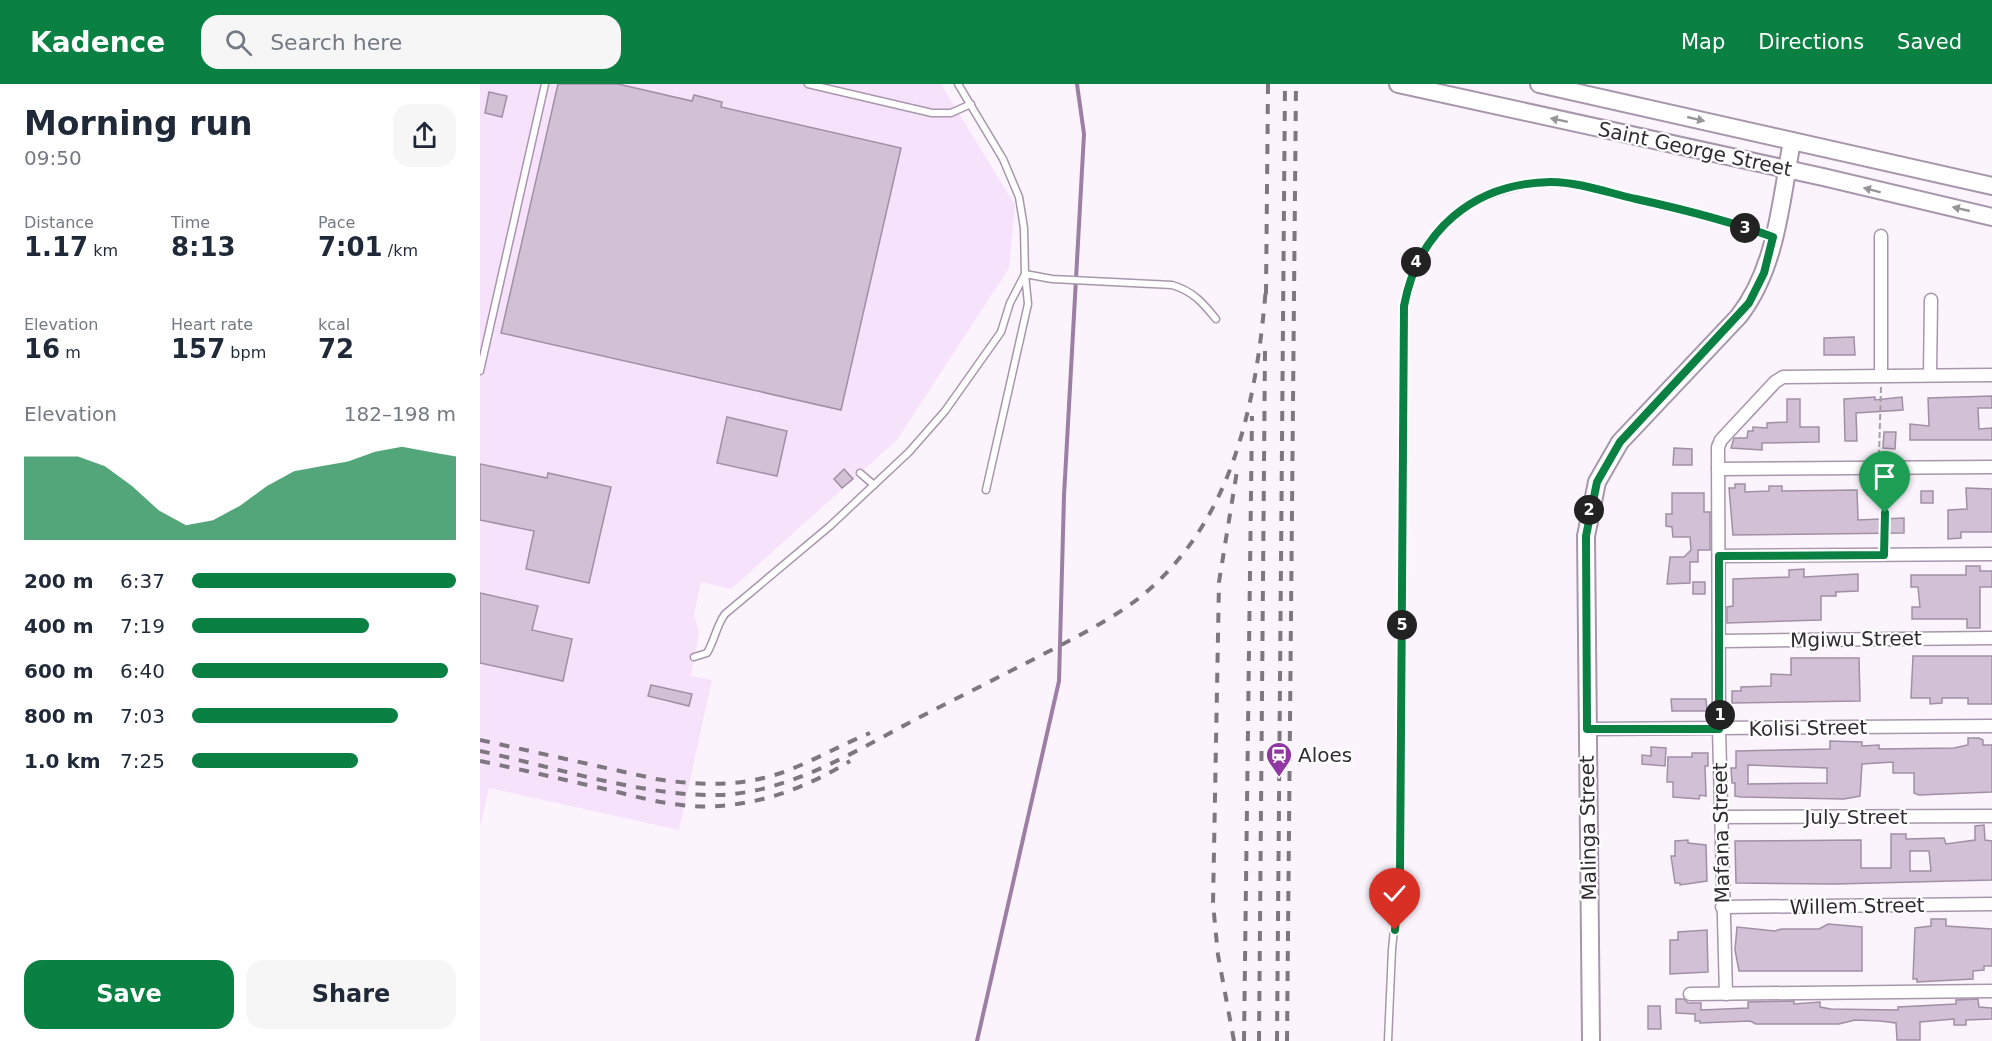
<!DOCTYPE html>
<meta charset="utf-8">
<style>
:root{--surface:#fff;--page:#f6f6f7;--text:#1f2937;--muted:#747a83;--accent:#0b8043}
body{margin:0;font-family:"DejaVu Sans",sans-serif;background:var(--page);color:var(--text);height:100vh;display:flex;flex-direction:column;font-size:22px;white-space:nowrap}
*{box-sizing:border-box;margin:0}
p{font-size:20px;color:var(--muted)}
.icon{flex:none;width:33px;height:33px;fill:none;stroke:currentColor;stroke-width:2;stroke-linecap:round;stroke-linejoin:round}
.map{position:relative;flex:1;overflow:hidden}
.side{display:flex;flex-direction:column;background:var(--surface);width:480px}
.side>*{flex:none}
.pin{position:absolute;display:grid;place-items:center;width:51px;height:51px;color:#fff;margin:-62px -26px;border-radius:50% 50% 50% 0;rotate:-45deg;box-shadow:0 0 6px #0007}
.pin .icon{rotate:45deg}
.km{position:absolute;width:30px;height:30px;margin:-15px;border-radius:50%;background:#222;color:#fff;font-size:16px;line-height:30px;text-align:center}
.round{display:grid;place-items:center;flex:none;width:63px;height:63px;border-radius:18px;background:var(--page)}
.headline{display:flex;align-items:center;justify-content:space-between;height:102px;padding:0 24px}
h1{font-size:33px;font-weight:700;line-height:45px}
.stats{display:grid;grid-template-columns:repeat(3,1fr);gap:9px;height:102px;padding:6px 24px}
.stats div{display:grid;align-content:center}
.stats b{font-size:26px;font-weight:700}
.stats small{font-size:16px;font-weight:400}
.stats p{font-size:16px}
.chart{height:168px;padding:12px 24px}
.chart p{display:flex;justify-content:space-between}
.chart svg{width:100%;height:108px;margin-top:6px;fill:var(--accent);opacity:.7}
.cta{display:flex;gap:12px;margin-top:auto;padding:12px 24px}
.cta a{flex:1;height:69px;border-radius:18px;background:var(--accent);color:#fff;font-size:24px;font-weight:700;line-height:69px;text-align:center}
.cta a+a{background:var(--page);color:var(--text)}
ul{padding:0 24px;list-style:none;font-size:20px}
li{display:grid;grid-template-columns:96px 72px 1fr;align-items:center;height:45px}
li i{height:15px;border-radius:8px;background:var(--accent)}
header{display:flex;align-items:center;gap:36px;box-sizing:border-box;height:84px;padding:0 30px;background:var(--accent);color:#fff}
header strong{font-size:28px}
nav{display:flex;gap:33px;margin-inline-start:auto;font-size:21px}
.search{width:420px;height:54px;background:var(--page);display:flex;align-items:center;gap:15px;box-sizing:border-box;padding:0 21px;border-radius:18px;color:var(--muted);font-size:22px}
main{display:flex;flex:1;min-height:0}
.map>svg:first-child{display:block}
</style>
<header>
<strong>Kadence</strong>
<div class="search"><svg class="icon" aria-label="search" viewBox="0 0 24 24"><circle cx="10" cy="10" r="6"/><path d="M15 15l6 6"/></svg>Search here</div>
<nav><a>Map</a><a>Directions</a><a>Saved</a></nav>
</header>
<main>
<section class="side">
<div class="headline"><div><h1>Morning run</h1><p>09:50</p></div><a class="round"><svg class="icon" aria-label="share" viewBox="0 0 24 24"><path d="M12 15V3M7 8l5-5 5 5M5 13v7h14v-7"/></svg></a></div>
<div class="stats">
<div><p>Distance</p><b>1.17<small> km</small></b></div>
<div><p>Time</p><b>8:13</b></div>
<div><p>Pace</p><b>7:01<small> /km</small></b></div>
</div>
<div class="stats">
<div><p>Elevation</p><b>16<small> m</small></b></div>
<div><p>Heart rate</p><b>157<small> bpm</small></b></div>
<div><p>kcal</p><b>72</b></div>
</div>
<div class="chart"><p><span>Elevation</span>182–198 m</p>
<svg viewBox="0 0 160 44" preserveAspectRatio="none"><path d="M0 44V10L10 10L20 10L30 14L40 22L50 32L60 38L70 36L80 30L90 22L100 16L110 14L120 12L130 8L140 6L150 8L160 10V44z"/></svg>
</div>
<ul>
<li><b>200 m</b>6:37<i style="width:100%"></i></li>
<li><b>400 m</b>7:19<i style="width:67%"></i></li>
<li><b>600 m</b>6:40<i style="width:97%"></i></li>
<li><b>800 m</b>7:03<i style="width:78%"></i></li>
<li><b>1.0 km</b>7:25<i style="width:63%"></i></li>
</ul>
<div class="cta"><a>Save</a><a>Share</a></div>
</section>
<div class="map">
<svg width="1512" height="957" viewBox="0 0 1512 957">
<rect width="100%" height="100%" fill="#fbf4fd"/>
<!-- built -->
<polygon fill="#f6e3fb" points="0,0 461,0 535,121 529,184 417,356 251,505 221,498 214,531 219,548 211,592 232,596 199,746 9,704 0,743"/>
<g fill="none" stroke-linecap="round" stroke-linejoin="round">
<!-- stream -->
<polyline stroke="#9d7ea5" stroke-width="4" points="497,957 579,597 584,412 604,50 597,0"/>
</g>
<!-- building -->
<g fill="#d2c0d7" stroke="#a18fa5" stroke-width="1.5" fill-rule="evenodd">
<polygon points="78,0 138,0 212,17 214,11 242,18 241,23 421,64 361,326 21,249"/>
<polygon points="9,8 27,12 22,33 5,29"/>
<polygon points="1374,253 1375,271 1344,271 1344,254"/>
<polygon points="1512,312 1512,324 1498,324 1499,345 1512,344 1512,356 1430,356 1430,340 1449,342 1448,314"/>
<polygon points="1395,313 1395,316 1422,313 1423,326 1376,329 1377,357 1365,357 1364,315"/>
<polygon points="1307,315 1320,315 1320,343 1339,343 1339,358 1282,359 1282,366 1251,364 1254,354 1267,354 1268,347 1273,347 1273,343 1287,344 1287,339 1307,338"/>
<polygon points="247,333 307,347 297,392 237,379"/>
<polygon points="1404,348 1416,348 1415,365 1403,364"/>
<polygon points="1194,364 1212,365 1212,381 1193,381"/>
<polygon points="0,380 67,394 68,389 131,403 109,499 46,485 54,447 0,436"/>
<polygon points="364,385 373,395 362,404 354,395"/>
<polygon points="1255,400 1265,400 1265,408 1289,407 1289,402 1302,402 1302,407 1377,406 1378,436 1424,434 1424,449 1253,451 1249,404 1255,404"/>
<polygon points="1486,404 1512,405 1512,448 1481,448 1481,454 1468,455 1468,426 1487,425"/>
<rect x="1441" y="407" width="12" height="12"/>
<polygon points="1192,409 1224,409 1224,428 1230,428 1230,466 1218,466 1218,478 1210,478 1210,499 1187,500 1190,473 1204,473 1211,466 1210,453 1193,453 1192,443 1186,442 1186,430 1192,430"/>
<polygon points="1486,482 1500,482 1500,487 1512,487 1512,503 1500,503 1500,544 1487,544 1487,535 1432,535 1432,523 1440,523 1438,503 1431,503 1431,491 1486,491"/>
<polygon points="1324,485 1324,493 1378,490 1378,507 1356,508 1356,512 1341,512 1341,536 1247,539 1247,523 1253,522 1253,495 1309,493 1309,486"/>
<rect x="1213" y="498" width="12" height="12"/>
<polygon points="0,509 58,522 52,546 92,555 83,597 0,579"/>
<polygon points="1433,572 1512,572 1512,620 1488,620 1488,614 1462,614 1462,619 1450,620 1450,614 1431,614"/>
<polygon points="1311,574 1379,574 1380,617 1252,619 1252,607 1261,607 1261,603 1291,602 1291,590 1311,591"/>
<polygon points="171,601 212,610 209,622 168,612"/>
<polygon points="1191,615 1226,615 1227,627 1192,627"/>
<path d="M1488,654H1499L1503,656V661H1512V708L1439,711L1434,709V689H1413V678L1382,680L1380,712L1364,715L1261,713L1255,712V699H1252L1251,684H1256V667L1350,665V657L1382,658V662L1399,661V665L1474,664L1488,661ZM1268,681L1347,684V699L1268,700Z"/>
<polygon points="1171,663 1186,664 1185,682 1162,680 1162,671 1171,672"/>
<polygon points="1212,669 1228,669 1228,682 1225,682 1226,712 1220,711 1219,715 1193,713 1193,698 1187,698 1188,673 1212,673"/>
<path d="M1504,741L1505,756L1512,757V796L1356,800L1256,799L1255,757L1381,756V784H1411V750H1426V755L1464,754L1466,760L1495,756V742ZM1430,767H1449L1451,787H1430Z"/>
<polygon points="1208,756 1208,759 1226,761 1227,797 1200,801 1200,799 1195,799 1191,772 1195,772 1195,757"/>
<polygon points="1451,835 1466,835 1466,842 1512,845 1512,882 1504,882 1504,886 1493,887 1493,895 1437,898 1437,895 1433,895 1435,844 1451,842"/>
<polygon points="1348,840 1382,843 1382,887 1259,887 1255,866 1257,843 1295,847 1301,845 1339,845"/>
<polygon points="1227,846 1228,888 1190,890 1190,856 1198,856 1198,848"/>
<polygon points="1196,915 1204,915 1208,919 1221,919 1221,926 1268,924 1268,918 1314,917 1314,920 1340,918 1340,923 1351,925 1418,926 1418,923 1476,920 1476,916 1498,915 1499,923 1512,924 1512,935 1486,936 1486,941 1474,941 1474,935 1440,938 1440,956 1417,956 1416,939 1400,937 1375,936 1359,940 1276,940 1270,937 1220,939 1220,937 1215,937 1215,930 1196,929"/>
<polygon points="1168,922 1180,922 1181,945 1168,945"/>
</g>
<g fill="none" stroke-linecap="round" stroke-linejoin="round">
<!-- lane casing -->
<g stroke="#a896ac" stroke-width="9">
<g id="lane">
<polyline points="328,0 452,29 471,29 491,20"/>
<polyline points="0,287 65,0"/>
<polyline points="380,389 394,401"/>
<path d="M506,406L548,220L545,190L572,195L692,201C713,207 723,219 736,235"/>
<path d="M214,573L227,569C235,556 236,542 245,530L350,442L429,368L465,327L521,248L530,219L545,190L544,144L539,113L523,75L478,0"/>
<path d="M908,957L912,865L920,788L924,222C935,164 968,122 1026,106C1043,101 1062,97 1080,98C1105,101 1131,110 1156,115C1202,125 1248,137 1292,153"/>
</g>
</g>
<!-- street casing -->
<g stroke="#a896ac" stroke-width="15">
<g id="street">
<polyline points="1401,152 1401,291"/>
<polyline points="1450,291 1451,216"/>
<polyline points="1238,385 1512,383"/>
<polyline points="1239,472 1512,470"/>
<polyline points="1241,557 1512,554"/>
<polyline points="1107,645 1512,642"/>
<polyline points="1241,733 1512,732"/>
<polyline points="1242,823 1512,820"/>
<polyline points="1210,910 1512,907"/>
<polyline points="1246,910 1239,645 1238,363 1241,356 1295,298 1303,293 1512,291"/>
</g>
</g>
<!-- secondary casing -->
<g stroke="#a896ac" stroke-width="20">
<g id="secondary">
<polyline points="918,0 1343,93 1512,133"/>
<polyline points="1059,0 1512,102"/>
<path d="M1111,957L1106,452L1117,398L1140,358L1259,232C1297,183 1301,116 1312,57"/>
</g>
</g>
<!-- path -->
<g stroke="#a69fa8" stroke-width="2" stroke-dasharray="6 3" stroke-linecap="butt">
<polyline points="1399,372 1401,303"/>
<polyline points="1395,395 1395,403 1405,429 1405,459"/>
</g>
<!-- lane -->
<use href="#lane" stroke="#fff" stroke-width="6"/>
<!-- street -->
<use href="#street" stroke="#fff" stroke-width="12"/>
<!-- secondary -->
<use href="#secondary" stroke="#fff" stroke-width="16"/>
<!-- rail -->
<g stroke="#7e7780" stroke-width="4" stroke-dasharray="10 10" stroke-linecap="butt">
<polyline points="786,210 788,0"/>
<path d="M0,656L176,695C221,702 266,703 309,686C337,675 363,660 390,649"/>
<path d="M0,667C73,683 166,713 240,711C314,708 381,663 446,630C491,607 537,584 583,560C613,544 646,527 672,503C756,427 777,312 786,203"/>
<path d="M0,677C39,685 77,694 116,703C144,709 172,718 201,721C261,728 320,708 370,677"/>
<polyline points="754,957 738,871 733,820 739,498 757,387"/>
<polyline points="764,957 772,332"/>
<polyline points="779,957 785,267"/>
<polyline points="797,957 805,0"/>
<polyline points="807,957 816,0"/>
</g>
</g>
<!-- one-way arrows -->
<defs><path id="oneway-solid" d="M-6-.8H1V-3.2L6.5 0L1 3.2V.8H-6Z" transform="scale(1.5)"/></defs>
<g fill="#98959a">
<use href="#oneway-solid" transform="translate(1216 35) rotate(13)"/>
<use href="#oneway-solid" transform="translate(1079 36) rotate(-168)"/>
<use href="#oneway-solid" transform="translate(1392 106) rotate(-165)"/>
<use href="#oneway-solid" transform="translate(1481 125) rotate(-167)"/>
</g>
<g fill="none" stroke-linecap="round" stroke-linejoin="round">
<!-- route casing -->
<g stroke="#fff" stroke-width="12">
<path id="route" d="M915,846L920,788L924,222C938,147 993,99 1071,98C1099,98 1129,109 1156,115C1202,125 1249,137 1293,153L1284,189L1269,219L1140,358L1117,398L1106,452L1107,645H1239V472L1404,471L1405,429"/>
</g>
<!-- route -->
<use href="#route" stroke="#0b8043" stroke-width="8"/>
</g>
<!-- icons -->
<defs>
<g id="station-pin" transform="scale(1.35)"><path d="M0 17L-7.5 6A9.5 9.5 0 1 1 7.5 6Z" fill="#8f38a4" stroke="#fff"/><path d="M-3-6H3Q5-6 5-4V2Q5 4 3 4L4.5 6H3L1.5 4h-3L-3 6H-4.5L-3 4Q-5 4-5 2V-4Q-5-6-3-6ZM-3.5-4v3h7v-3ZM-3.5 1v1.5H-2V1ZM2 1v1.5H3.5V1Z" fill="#fff"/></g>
</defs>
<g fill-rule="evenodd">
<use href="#station-pin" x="799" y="671"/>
</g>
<g text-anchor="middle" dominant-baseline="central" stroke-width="4.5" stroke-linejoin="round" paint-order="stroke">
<!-- street labels -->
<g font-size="20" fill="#322b34" stroke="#fff">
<text transform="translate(1215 65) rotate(12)">Saint George Street</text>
<text transform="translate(1376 555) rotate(-1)">Mgiwu Street</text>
<text transform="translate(1328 644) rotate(-1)">Kolisi Street</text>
<text x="1376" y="733">July Street</text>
<text transform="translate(1108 744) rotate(-91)">Malinga Street</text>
<text transform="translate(1241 749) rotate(-91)">Mafana Street</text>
<text transform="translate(1377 822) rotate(-1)">Willem Street</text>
</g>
<!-- poi labels -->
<g font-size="20" fill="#322b34" stroke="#fff" text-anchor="start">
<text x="818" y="671">Aloes</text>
</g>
</g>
</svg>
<div class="pin" style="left:1405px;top:429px;background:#1e9e55"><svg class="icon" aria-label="arrive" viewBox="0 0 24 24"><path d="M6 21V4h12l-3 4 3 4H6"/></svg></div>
<div class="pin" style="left:915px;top:846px;background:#d93025"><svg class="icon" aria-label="check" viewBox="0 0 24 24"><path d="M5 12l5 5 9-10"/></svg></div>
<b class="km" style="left:1240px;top:631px">1</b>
<b class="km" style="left:1109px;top:426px">2</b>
<b class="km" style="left:1265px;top:144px">3</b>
<b class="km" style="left:936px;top:178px">4</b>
<b class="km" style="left:922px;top:541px">5</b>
</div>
</main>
